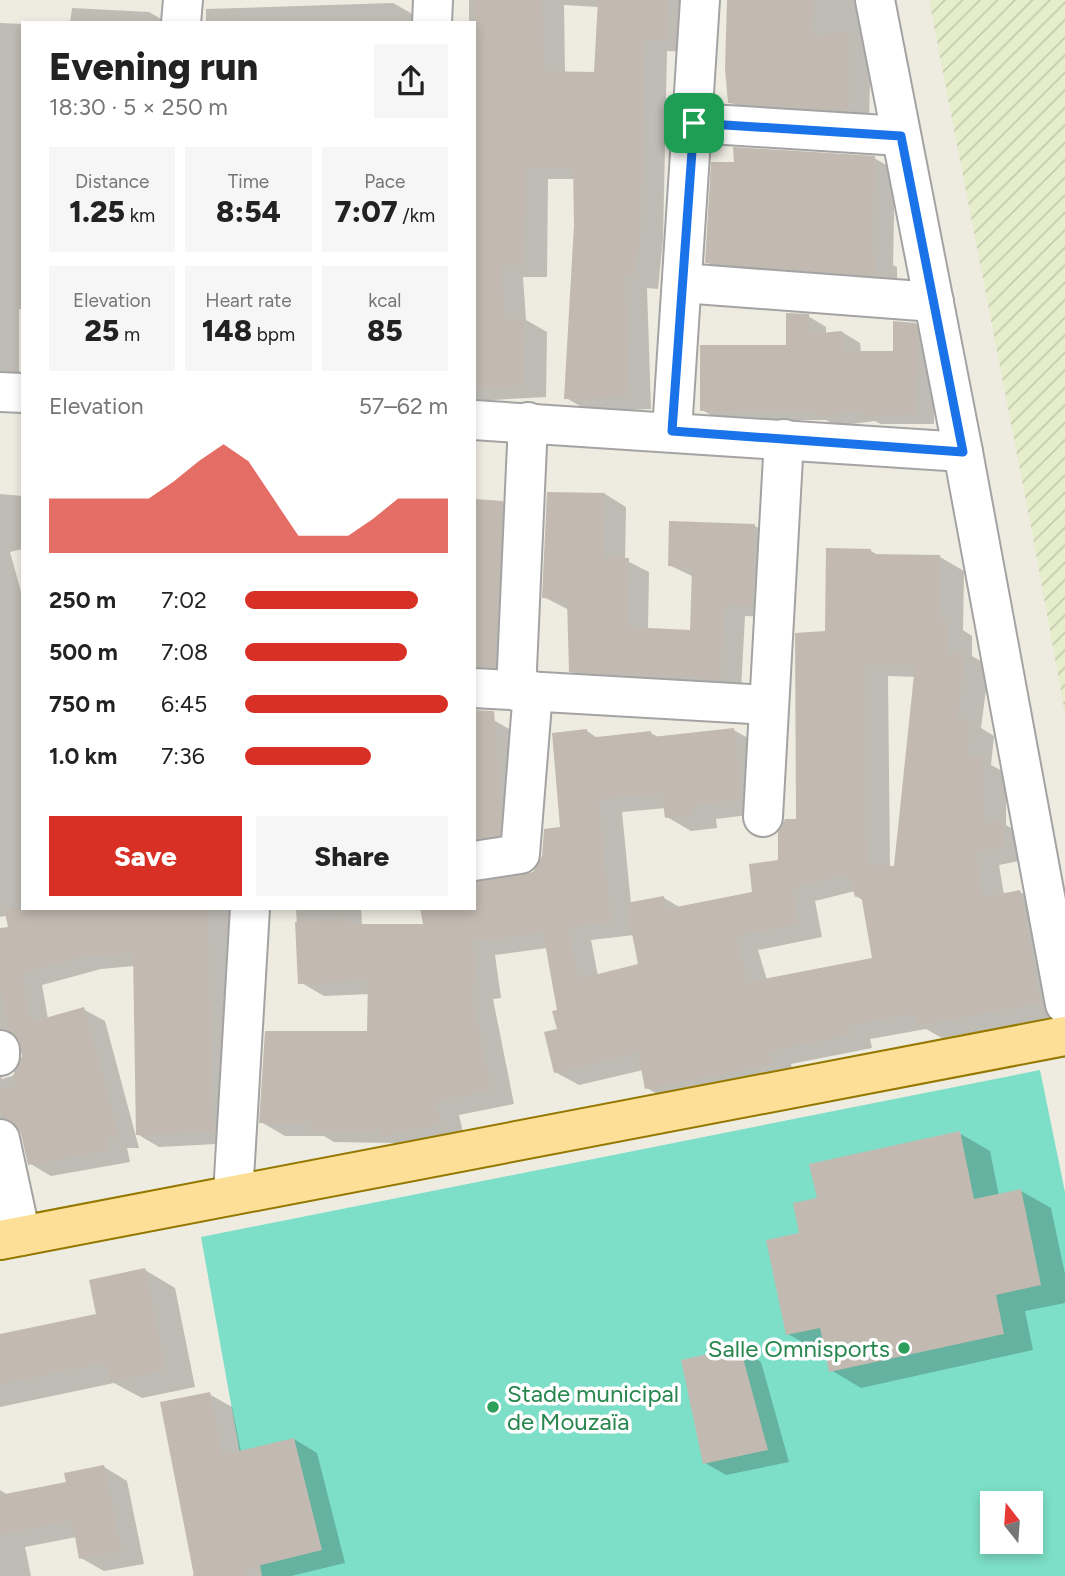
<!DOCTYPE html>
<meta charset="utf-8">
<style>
:root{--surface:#fff;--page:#f6f6f6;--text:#222;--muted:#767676;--accent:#d93025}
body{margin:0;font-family:Figtree,sans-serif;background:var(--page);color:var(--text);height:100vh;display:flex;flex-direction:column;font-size:26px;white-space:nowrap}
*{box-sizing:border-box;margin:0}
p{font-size:23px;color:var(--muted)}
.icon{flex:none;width:38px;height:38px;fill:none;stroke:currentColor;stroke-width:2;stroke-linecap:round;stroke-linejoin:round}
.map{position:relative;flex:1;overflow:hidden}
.side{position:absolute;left:21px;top:21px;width:455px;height:889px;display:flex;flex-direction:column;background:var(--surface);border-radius:0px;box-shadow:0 4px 10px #0003}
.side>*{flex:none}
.needle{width:46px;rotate:343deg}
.buttons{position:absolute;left:980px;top:1491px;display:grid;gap:14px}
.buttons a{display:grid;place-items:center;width:63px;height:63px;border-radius:0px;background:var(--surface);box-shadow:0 4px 10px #0003;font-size:35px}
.pin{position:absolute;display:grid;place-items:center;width:60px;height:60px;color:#fff;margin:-30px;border-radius:14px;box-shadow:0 4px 10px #0006}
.round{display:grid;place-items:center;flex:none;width:74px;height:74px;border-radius:0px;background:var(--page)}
.overview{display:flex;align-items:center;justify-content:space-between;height:119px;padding:0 28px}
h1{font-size:38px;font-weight:800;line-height:52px}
.metrics{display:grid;grid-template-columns:repeat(3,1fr);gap:10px;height:119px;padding:7px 28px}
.metrics div{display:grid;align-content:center;border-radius:0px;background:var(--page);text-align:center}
.metrics b{font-size:30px;font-weight:800}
.metrics small{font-size:19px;font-weight:400}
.metrics p{font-size:19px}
.chart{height:196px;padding:14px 28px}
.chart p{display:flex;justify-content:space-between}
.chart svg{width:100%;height:126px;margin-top:7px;fill:var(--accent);opacity:.7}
.cta{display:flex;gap:14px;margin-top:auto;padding:14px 28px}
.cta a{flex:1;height:80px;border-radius:0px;background:var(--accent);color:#fff;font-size:28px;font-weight:800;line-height:80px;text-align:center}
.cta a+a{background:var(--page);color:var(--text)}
ul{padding:0 28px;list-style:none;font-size:23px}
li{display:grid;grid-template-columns:112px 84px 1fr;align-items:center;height:52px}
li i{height:18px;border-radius:9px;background:var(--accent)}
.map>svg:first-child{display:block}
</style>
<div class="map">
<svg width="1065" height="1576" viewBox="0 0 1065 1576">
<defs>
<pattern id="farmland-furrows" width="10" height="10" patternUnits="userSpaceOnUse" patternTransform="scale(1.75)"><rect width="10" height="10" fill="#e6edcb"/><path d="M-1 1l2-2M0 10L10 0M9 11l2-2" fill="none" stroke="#c5cbae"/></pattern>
</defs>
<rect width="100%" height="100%" fill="#eeebe1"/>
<!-- farmland -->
<polygon fill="url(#farmland-furrows)" points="929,0 1065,0 1065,713 1032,532"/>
<!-- pitch -->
<path fill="#7ddfc7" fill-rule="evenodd" d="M1040,1070L1065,1192V1576H262L201,1237ZM992,1503H1031V1542H992Z"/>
<!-- shadow -->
<g fill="#0003" fill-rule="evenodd">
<path d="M469,0H691L688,52L667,51L663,240L658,289L647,288L651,409L589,411L566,398L576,225L575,179H548L547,277H523L526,320L547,332L546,397L474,401V23H469ZM564,5L599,7L595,74L565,73Z"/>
<polygon points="729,0 872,0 869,122 751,115 730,102"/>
<polygon points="393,3 416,16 416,23 206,23 206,9"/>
<polygon points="72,8 149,12 168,23 70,23"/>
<polygon points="0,23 23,24 23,309 19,309 19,372 0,372"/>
<polygon points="874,158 895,170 893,265 897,267 897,287 728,274 707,262"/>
<polygon points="808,316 826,327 826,334 842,332 860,343 861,353 895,353 915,324 933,335 936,349 934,424 881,424 875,421 836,426 826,420 720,420 702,410 788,346"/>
<polygon points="0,494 23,496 23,549 10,552 23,599 23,908 50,908 0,917"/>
<polygon points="605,494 626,507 625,560 649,572 648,630 691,632 694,577 669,565 755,526 776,538 773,617 745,616 741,690 591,683 570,671 569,610 544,597"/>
<polygon points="474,501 502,502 524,515 516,679 474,689"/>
<path d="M871,551L880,556L940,557L964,571L963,630L972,636V656L989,666L981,728L994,736L991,765L1006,773V825L1025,836L1029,859L999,865L1004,895L1020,892L1044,906L1064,1016L942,1038L926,1029L870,1039L872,1048L791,1064L794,1078L671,1102L647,1088L643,1070L579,1085L555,1072L559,1011L547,948L495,955L501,998L493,999L514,1104L459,1115L464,1137L406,1148L397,1143L334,1142L324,1136H285L261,1122L368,1033L369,994L324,996L300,982L296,908H361L362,925L425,926L474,908L534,873L562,829L587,731L599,739L651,733L660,738L734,730L758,744L765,813L716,819L717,828L691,831L667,817L666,808L622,812L631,904L664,898L681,908L754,894L780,861L798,821L827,633ZM888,676L916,677L896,868H890ZM855,891L856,896L864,901L874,959L767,980L758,950L822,937L815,901ZM634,935L640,965L598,976L591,940Z"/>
<polygon points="495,721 518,734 524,824 474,857 474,722"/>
<polygon points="135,908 234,908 232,931 229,931 235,1143 159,1147 137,1134 134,966 101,969 42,985 48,1019 83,1009 105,1021 139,1148 127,1148 130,1162 51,1176 29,1163 23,1133 19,1129 0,1133 0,1072 2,1079 12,1076 21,1067 24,1057 21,1040 12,1042 0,1065 0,948"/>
<polygon points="959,1133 990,1151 999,1196 1021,1191 1051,1208 1065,1274 1065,1303 1025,1311 1033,1350 861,1388 831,1370 826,1349 818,1351 788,1334 802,1234 819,1199"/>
<polygon points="145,1270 175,1288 195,1387 142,1398 114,1383 0,1407 0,1335 98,1315"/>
<polygon points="739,1349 761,1362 789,1462 726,1475 705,1463"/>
<polygon points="209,1394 232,1407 241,1452 294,1439 317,1453 345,1563 291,1576 192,1576 195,1574"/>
<polygon points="104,1467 127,1481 144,1564 104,1571 81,1558 77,1537 25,1547 31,1576 0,1576 0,1490 8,1495 68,1483"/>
</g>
<!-- building -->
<g fill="#c2bab1" fill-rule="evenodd">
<polygon points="474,0 542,0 543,71 594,72 598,0 668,0 666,40 645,39 641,226 635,277 625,276 629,397 564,399 574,225 573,167 526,167 525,265 501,265 504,319 525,318 524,385 474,388"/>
<polygon points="727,0 814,0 813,36 849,32 848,111 728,103 725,69"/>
<polygon points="733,147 875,156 872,253 876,253 876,276 705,263 711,162 734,162"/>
<polygon points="786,313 809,314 809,334 842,331 845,351 893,351 893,321 916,323 918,338 917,414 861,415 861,411 817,416 816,410 700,411 700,345 786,345"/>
<polygon points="547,492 605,493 604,557 629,558 628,627 690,630 692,567 668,566 669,521 755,524 752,606 725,605 720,679 569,672 567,599 542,598"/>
<polygon points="474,499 503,501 495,667 474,666"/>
<path d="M826,548L871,549V554L940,555L939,620H948V655L966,650L957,719L970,720L967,757H982L983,824L1001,821L1006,846L976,852L983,897L1020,890L1040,1003L917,1025L915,1013L847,1026L849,1035L768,1051L771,1064L645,1089L638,1052L554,1073L544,1032L557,1029L552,1011L557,1010L543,932L472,942L478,985L470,986L491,1090L436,1101L441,1124L381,1136L380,1130H309V1124L259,1123L265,1031H367L368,980L298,984L295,922L347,919V924H423L420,908H474V882L533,872L542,856L544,829L560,827L552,733L587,729L588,738L651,731L652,737L734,728L742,799L693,806L694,815L665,818L662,793L598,799L611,922L568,927L578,979L638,964L626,903L664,896L666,909L752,892L749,864L778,860V832L785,819H796L795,633L825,631ZM865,664L915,665L894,866L866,865ZM848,873L855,897L861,895L872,958L748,982L735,936L799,924L792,888Z"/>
<polygon points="474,710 494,711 502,810 500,835 474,839"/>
<polygon points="4,908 207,908 214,1132 136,1135 133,953 79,957 21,973 31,1022 84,1007 119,1136 107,1137 109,1150 28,1165 21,1134 16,1124 2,1118 0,1107 0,1090 16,1087 14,1072 22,1056 19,1040 9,1030 0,987 0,928 8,927"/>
<polygon points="960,1131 974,1199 1021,1189 1041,1285 996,1295 1004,1334 829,1372 820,1328 786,1335 766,1240 799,1233 793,1203 817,1198 809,1164"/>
<polygon points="145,1268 166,1370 110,1382 106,1362 0,1384 0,1334 96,1314 89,1280"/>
<polygon points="740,1347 768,1450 703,1464 681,1360"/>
<polygon points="210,1392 222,1455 294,1438 322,1550 245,1569 246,1576 194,1576 160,1402"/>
<polygon points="104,1465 121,1551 79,1559 72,1520 0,1535 0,1495 66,1482 64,1473"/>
</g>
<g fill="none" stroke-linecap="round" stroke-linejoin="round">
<!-- minor casing -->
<g stroke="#a3a3a3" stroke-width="42">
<g id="minor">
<polyline points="875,0 963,452 1065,1004"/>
<polyline points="181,23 183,0"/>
<polyline points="432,23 433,0"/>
<polyline points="694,123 901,136"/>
<polyline points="682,283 934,302"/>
<polyline points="0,392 23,393"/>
<polyline points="474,420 963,452"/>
<polyline points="672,431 700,0"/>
<polyline points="474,688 769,705"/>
<polyline points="516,691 528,422"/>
<polyline points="763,817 784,439"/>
<polyline points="474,861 520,854 533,691"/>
<polyline points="0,1050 0,1056"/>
<polyline points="0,1139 21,1236"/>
<polyline points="233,1195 250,908"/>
</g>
</g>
<!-- major casing -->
<g stroke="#947800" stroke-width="42">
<polyline id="major" points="0,1240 1065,1036"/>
</g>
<!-- minor -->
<use href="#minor" stroke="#fff" stroke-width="38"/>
<!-- major -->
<use href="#major" stroke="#fddf97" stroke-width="38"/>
</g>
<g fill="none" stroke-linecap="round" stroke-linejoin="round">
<!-- route casing -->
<g stroke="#fff" stroke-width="14">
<polygon id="route" points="694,123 901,136 963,452 672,431"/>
</g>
<!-- route -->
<use href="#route" stroke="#1a73e8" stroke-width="9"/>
</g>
<!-- markers -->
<g fill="#2e9e5b" stroke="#fff" stroke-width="2.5">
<circle cx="904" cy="1348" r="7"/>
<circle cx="493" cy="1407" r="7"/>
</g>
<g text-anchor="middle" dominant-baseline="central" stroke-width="7" stroke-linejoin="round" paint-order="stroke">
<!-- leisure labels -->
<g font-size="24" fill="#27864d" stroke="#fff" text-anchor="end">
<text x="890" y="1348">Salle Omnisports</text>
<text x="507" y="1393" text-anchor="start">Stade municipal<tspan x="507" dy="28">de Mouzaïa</tspan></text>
</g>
</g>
</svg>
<div class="buttons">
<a><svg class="needle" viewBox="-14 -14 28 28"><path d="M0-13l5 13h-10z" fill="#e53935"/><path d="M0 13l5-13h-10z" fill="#767676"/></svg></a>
</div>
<div class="pin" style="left:694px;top:123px;background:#1e9e55"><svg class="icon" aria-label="arrive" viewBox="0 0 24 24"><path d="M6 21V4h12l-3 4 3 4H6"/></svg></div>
<section class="side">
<div class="overview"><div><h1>Evening run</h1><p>18:30 · 5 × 250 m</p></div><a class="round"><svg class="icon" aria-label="share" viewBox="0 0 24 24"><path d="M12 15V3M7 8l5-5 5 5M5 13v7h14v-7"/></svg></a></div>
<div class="metrics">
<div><p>Distance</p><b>1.25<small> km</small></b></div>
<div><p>Time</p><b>8:54</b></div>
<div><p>Pace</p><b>7:07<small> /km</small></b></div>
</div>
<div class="metrics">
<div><p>Elevation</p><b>25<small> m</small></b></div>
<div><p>Heart rate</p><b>148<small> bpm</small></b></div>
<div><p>kcal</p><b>85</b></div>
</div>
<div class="chart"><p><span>Elevation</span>57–62 m</p>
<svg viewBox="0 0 160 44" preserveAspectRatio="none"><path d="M0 44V25L10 25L20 25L30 25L40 25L50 19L60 12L70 6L80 12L90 25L100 38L110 38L120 38L130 32L140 25L150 25L160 25V44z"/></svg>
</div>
<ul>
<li><b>250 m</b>7:02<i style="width:85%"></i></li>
<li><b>500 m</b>7:08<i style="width:80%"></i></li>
<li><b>750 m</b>6:45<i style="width:100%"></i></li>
<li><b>1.0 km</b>7:36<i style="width:62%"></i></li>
</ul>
<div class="cta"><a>Save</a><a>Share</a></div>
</section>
</div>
